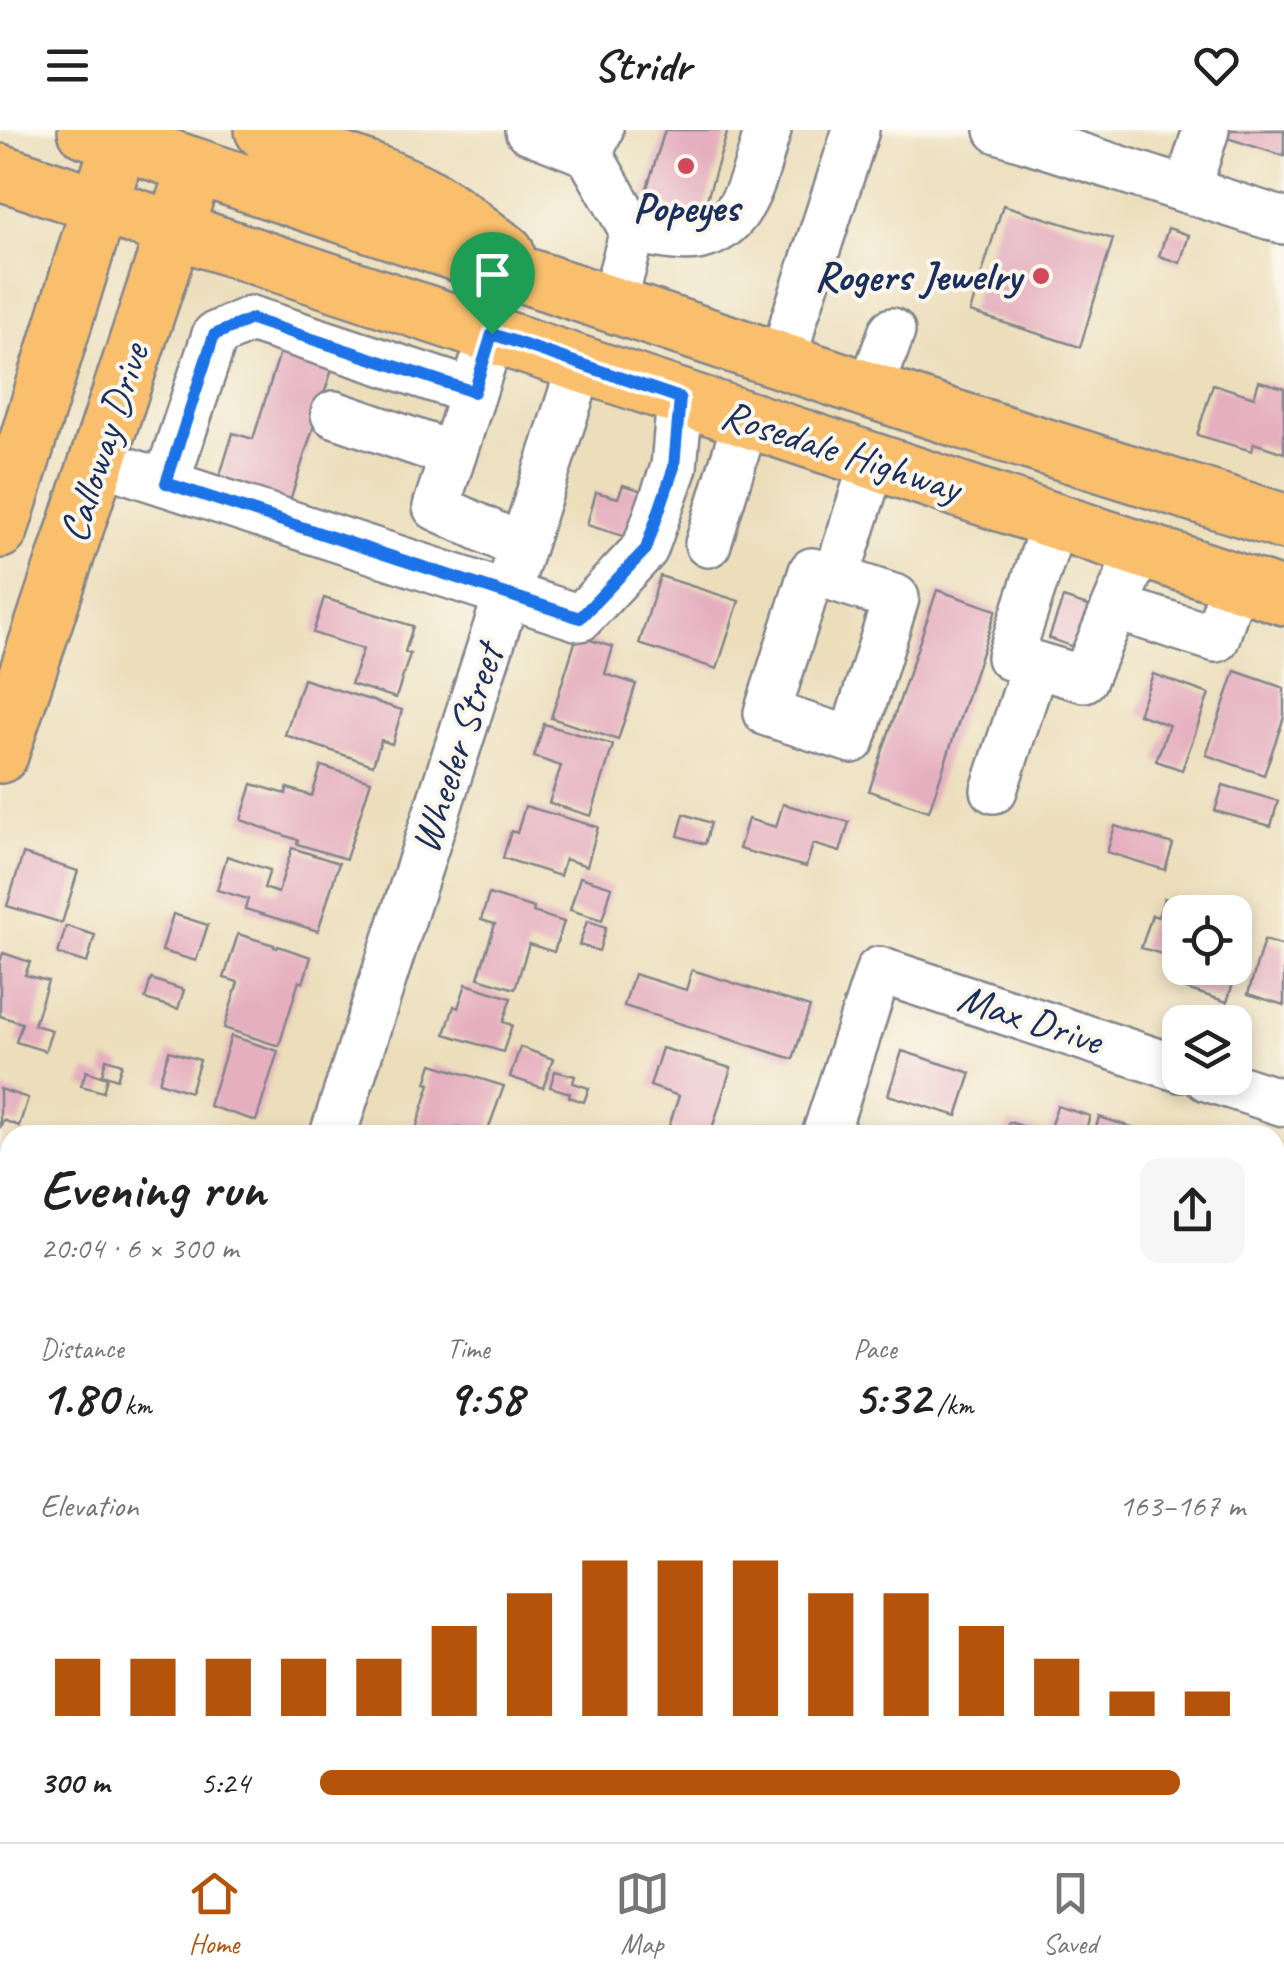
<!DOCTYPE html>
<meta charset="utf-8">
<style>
:root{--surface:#fff;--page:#f6f6f6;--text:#222;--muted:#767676;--line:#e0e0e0;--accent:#b45309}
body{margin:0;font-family:Caveat,sans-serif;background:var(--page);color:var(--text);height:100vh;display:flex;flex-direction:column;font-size:38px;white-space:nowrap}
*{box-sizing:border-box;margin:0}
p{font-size:32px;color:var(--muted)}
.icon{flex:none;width:55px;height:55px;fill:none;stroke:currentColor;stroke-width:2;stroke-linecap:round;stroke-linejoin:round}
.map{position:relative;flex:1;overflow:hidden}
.panel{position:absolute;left:0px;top:995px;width:1285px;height:718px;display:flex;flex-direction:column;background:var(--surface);border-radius:30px 30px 0 0;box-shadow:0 5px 15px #0003}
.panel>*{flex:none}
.fabs{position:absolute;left:1162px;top:765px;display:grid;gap:20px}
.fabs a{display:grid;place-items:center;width:90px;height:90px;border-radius:20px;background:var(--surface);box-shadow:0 5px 15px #0003;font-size:50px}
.pin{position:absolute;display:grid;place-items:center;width:85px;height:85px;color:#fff;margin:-102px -42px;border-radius:50% 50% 50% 0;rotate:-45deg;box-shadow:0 0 10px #0007}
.pin .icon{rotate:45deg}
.round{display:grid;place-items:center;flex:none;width:105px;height:105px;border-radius:20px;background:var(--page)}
.headline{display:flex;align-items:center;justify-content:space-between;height:170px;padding:0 40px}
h1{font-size:55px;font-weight:700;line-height:75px}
.metrics{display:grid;grid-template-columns:repeat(3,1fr);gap:15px;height:170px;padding:10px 40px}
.metrics div{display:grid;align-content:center}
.metrics b{font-size:50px;font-weight:700}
.metrics small{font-size:28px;font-weight:400}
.metrics p{font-size:28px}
.chart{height:280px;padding:20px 40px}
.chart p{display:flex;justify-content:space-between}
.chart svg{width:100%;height:180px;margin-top:10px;stroke:var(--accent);stroke-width:6}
ul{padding:0 40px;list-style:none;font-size:32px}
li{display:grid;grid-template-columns:160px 120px 1fr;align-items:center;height:75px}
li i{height:25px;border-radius:12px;background:var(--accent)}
header{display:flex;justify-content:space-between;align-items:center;height:130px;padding:0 40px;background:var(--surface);font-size:45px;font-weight:700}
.tabs{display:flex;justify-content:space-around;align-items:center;height:140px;border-top:2px solid var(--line);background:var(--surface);font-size:28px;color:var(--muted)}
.tabs a{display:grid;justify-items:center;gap:5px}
.tabs .current{color:var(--accent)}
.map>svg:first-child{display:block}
</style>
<header><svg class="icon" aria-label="menu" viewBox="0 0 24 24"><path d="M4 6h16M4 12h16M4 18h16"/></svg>Stridr<svg class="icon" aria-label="heart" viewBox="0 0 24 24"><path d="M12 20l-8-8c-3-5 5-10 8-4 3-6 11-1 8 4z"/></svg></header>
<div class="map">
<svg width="1284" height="1712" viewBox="0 0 1284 1712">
<rect width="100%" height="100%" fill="#fbf7ec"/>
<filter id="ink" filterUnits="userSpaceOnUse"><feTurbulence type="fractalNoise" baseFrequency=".01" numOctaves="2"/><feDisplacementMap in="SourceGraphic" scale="20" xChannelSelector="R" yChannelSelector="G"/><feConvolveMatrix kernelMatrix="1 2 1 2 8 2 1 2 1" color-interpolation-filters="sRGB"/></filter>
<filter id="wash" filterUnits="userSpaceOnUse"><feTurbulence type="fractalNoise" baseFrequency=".0048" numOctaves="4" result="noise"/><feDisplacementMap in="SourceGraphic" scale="40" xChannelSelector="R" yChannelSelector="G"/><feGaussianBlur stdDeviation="2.25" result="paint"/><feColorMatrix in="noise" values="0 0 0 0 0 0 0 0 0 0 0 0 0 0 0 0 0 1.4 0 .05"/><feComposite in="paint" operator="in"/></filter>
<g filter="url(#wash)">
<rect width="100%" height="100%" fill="#ecdebb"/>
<g id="blocks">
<!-- building -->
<g fill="#e5afbf">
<polygon points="665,0 728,0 701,89 643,71"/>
<polygon points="1230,0 1284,0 1284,26 1227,8"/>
<polygon points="1003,75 1113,109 1080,217 970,182"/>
<polygon points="1168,98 1189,105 1180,133 1159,126"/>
<polygon points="280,222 332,239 288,377 217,355 233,303 253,309"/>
<polygon points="1259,251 1284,258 1284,323 1254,313 1252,321 1197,305 1213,254 1254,267"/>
<polygon points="623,355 653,364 639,411 587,395 596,362 618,368"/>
<polygon points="660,446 739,471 717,539 639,514"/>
<polygon points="937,460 996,480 929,681 869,661"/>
<polygon points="324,468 413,496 405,522 410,524 396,568 351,554 363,519 313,503"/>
<polygon points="1063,468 1091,477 1076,518 1049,508"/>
<polygon points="577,506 613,517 605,544 636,554 618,610 551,588"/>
<polygon points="1235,541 1284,558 1284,587 1264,645 1206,625"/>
<polygon points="1153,544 1209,564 1182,640 1156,631 1169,595 1138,584"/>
<polygon points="303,549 402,580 392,614 381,610 373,635 285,605"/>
<polygon points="544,594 613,615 591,686 549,673 561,636 534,627"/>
<polygon points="321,636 371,651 346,729 297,714 298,710 241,690 252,654 286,664 287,658 312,666"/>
<polygon points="1223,655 1278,671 1271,696 1215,681"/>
<polygon points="783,674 849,692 840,722 813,714 806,737 739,719 748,689 776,697"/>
<polygon points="525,676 598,697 587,736 565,729 560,746 503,728 511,701 517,703"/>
<polygon points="684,684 711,693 705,714 678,706"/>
<polygon points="1115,696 1173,714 1165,740 1107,722"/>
<polygon points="292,718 339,733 318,801 245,779 248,769 217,760 227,726 270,740 264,758 278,763"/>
<polygon points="23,724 78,741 62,793 7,776"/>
<polygon points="580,747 612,757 602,790 570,780"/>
<polygon points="489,764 534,778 533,782 564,792 554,822 529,814 515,859 478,848 495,794 481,790"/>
<polygon points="1164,768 1207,782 1180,782 1180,838 1235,838 1235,803 1248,807 1227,872 1183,858 1187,846 1165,839 1169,826 1141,818 1152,785 1158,787"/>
<polygon points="173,784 208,795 196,831 162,821"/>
<polygon points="587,791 606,797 599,821 579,815"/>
<polygon points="66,796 95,805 87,833 58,824"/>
<polygon points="238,804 274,815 274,817 277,818 278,816 311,827 303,853 299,851 279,916 224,898 238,852 224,848"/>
<polygon points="1264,810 1284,816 1284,875 1248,864"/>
<polygon points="3,823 30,832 25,845 48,851 34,895 52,900 45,921 16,912 22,893 0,886 0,832"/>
<polygon points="692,840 810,877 793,929 624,876 634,844 686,860"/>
<polygon points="151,849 184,860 178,879 145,869"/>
<polygon points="466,854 511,868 503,892 512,895 503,922 445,904 454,876 458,878"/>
<polygon points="231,906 278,921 256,991 209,976"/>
<polygon points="520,917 553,929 543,958 510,947"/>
<polygon points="662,918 731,938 710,1005 700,1005 669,996 679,966 650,956"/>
<polygon points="169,921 200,930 190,962 159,952"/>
<polygon points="902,921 971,943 957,986 888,965"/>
<polygon points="106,929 122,934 117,949 102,944"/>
<polygon points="432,934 504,956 486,1005 456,997 454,1005 414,1005 430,954 426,953"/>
<polygon points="86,941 107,948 103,962 81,956"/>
<polygon points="555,941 575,946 573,953 589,958 584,972 569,967 570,963 550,957"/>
<polygon points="0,959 28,968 19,996 3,990 0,998"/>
<polygon points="1057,976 1090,986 1084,1005 1004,1005 1009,992 1048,1004"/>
<polygon points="1099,987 1145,1001 1144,1005 1094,1005"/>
<polygon points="1275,1045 1284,1048 1284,1076 1276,1102"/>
<polygon points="0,1177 10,1180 10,1216 0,1213"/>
<polygon points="1275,1283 1284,1286 1284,1362 1282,1368 1275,1366"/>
<polygon points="1277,1523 1284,1525 1284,1589 1275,1586"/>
<polygon points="90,1702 170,1702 167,1712 87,1712"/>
<polygon points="280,1702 358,1702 355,1712 308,1712"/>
<polygon points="369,1702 441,1702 438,1712 366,1712"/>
<polygon points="740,1702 786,1702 783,1712 737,1712"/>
</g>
</g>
</g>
<g filter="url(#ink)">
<use href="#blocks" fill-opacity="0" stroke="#84868c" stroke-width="2.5"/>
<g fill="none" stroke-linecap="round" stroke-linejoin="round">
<!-- minor casing -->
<g stroke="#84868c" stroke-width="50">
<g id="minor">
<polyline points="528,0 589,24"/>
<polyline points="600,0 589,24 633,101 613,174"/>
<polyline points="998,0 1284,91"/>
<polyline points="1187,60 1206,0"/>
<path d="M633,101C653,103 678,110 697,107C747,99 755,40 768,0"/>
<polyline points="784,231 794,190 856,0"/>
<polyline points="870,261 892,201"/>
<polyline points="334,284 453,325 482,235"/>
<polyline points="453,325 436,377 522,417"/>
<polyline points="98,331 580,488 645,419 674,337 680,268"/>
<polyline points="166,353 215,205 251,189 473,262"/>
<polyline points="1054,392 1010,527 1084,549 1139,420"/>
<polyline points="708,414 746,290"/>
<polygon points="812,441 896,468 852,610 767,583"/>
<polyline points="836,448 873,332"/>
<polyline points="1115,477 1216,509 1235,451"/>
<polyline points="994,660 1035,535"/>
<polyline points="1207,948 1284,973"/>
<polyline points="333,1005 581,234"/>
<polyline points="825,1005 879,840 1180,939"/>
<polyline points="0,1325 10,1328"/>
<polyline points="1275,1446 1284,1449"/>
<polyline points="614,1702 627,1712"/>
</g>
</g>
<!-- major casing -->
<g stroke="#84868c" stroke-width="60">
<g id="major">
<polyline points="86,0 948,286 1284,392"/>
<path d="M263,0L269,6C321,25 381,41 430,68C457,83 480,104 506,122"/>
<polyline points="0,42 1284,467"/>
<polyline points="0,400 111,39"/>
<polyline points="0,625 186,65"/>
</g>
</g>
<!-- minor -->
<use href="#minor" stroke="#fff" stroke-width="45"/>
<!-- major -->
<use href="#major" stroke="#f9bf6d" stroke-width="55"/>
</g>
</g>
<g fill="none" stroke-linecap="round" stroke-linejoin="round" filter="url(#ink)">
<!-- route casing -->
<g stroke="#fff" stroke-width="20">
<polygon id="route" points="251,189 474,262 492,204 680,268 674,337 646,419 580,488 166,353 214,205"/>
</g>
<!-- route -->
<use href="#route" stroke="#1a73e8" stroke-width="12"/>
</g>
<!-- markers -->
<g fill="#d1495b" stroke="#fbf7ec" stroke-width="4">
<circle cx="686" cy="36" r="10"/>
<circle cx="1041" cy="146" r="10"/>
</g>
<g text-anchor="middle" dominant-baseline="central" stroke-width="8" stroke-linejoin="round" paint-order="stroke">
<!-- poi labels -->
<g font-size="42" font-weight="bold" fill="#1b2f5e" stroke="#fbf7ec">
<text x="686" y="77">Popeyes</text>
<text x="1021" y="146" text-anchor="end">Rogers Jewelry</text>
</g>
<!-- street labels -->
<g font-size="42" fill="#1b2f5e" stroke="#fbf7ec">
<text transform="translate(104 313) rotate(-72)">Calloway Drive</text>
<text transform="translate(841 321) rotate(18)">Rosedale Highway</text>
<text transform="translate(457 619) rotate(-72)">Wheeler Street</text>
<text transform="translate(1030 889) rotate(18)">Max Drive</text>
</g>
</g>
</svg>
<div class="fabs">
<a><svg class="icon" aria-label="locate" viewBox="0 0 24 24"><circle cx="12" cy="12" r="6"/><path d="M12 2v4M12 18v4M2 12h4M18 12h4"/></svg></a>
<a><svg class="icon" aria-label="layers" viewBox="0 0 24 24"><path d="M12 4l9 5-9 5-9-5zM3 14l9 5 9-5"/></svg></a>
</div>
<div class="pin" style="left:492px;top:204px;background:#1e9e55"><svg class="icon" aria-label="arrive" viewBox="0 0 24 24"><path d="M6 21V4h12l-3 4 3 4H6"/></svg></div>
<section class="panel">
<div class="headline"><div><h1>Evening run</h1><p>20:04 · 6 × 300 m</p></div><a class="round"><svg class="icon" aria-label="share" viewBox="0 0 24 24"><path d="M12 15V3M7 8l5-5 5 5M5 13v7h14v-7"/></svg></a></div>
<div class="metrics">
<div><p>Distance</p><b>1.80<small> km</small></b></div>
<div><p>Time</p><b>9:58</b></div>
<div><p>Pace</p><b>5:32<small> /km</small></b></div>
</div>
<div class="chart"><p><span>Elevation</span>163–167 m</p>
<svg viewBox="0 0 160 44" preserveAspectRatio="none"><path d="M5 44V30M15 44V30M25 44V30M35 44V30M45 44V30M55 44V22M65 44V14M75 44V6M85 44V6M95 44V6M105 44V14M115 44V14M125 44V22M135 44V30M145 44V38M155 44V38"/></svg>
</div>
<ul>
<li><b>300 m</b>5:24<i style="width:93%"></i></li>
</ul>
</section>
</div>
<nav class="tabs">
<a class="current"><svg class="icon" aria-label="home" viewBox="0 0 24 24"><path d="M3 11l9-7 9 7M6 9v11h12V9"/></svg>Home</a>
<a><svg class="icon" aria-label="map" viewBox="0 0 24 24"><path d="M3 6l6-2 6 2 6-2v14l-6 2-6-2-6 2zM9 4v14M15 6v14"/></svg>Map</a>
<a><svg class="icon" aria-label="saved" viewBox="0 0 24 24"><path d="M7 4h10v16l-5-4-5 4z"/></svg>Saved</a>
</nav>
